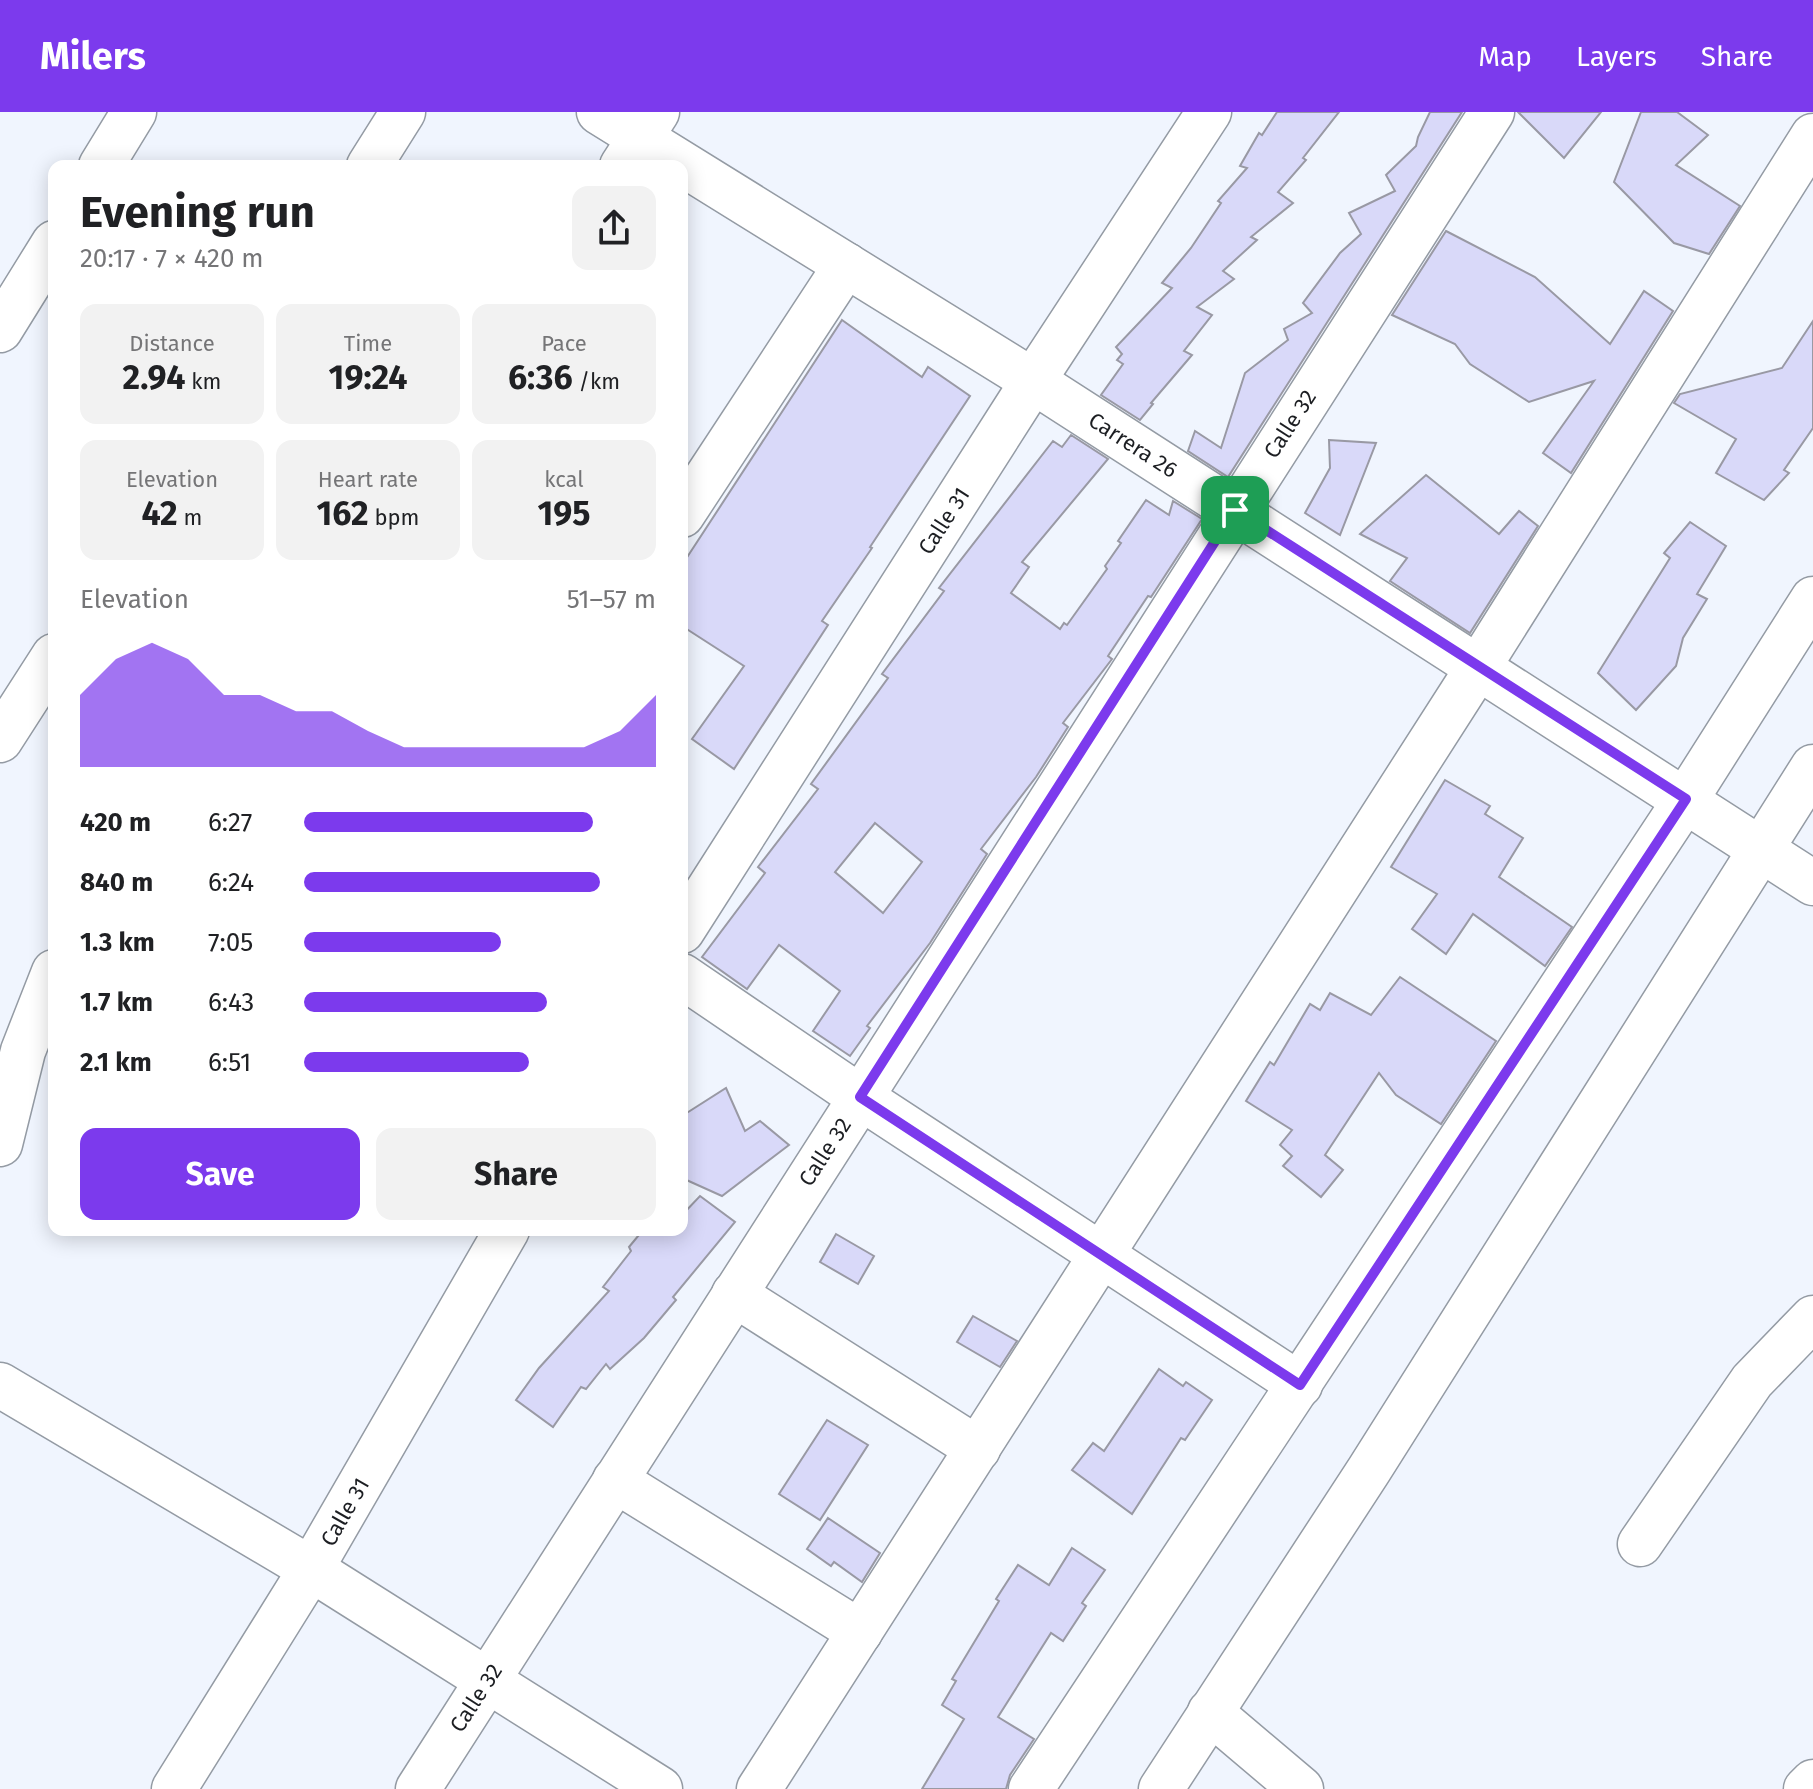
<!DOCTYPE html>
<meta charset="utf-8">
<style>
:root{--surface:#fff;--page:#f2f2f2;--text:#202124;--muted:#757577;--accent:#7c3aed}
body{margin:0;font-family:"Fira Sans",sans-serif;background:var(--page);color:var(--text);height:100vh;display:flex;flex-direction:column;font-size:30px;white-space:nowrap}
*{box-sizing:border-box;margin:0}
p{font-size:26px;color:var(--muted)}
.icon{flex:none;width:44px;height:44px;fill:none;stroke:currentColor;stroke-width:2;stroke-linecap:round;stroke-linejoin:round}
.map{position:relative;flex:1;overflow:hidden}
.details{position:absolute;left:48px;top:48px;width:640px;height:1076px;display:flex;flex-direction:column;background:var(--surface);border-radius:16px;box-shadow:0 4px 20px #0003}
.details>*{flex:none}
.pin{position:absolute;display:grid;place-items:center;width:68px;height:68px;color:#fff;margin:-34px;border-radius:16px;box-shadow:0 4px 12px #0006}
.round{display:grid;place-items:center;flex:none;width:84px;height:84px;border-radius:16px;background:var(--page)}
.headline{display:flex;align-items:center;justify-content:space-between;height:136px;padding:0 32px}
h1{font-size:44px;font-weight:700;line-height:60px}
.figures{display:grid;grid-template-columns:repeat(3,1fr);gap:12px;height:136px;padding:8px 32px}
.figures div{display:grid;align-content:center;border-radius:16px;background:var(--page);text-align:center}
.figures b{font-size:34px;font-weight:700}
.figures small{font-size:22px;font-weight:400}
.figures p{font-size:22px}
.chart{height:224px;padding:16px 32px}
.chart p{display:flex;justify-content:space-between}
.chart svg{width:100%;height:144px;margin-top:8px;fill:var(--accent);opacity:.7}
.button{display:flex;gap:16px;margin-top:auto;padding:16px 32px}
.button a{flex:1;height:92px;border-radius:16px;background:var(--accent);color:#fff;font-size:32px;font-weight:700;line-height:92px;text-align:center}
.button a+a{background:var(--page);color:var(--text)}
ul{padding:0 32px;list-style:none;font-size:26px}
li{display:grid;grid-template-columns:128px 96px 1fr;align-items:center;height:60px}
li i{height:20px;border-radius:10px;background:var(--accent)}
header{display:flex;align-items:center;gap:48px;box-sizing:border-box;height:112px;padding:0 40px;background:var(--accent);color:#fff}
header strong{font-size:38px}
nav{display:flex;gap:44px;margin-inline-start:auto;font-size:28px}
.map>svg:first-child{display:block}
</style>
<header>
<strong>Milers</strong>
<nav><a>Map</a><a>Layers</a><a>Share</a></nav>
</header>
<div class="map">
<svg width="1813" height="1677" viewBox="0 0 1813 1677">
<rect width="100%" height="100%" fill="#f0f5fe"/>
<!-- building -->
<g fill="#d9d9f9" stroke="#9999a4" stroke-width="2" fill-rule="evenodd">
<polygon points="1277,0 1339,0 1303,46 1306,48 1278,80 1293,91 1251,125 1257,128 1223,159 1234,167 1197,195 1212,203 1184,239 1192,243 1151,291 1153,292 1140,308 1101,283 1123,252 1117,248 1122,242 1116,235 1172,176 1162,171 1191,136 1221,91 1218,89 1247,56 1240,54 1259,21 1262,23"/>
<polygon points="1430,0 1462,0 1228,365 1188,339 1195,319 1221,336 1245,261 1288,228 1284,217 1312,201 1303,191 1340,141 1361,122 1349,101 1395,79 1386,63 1416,34 1418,25"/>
<polygon points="1518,0 1601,0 1564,46"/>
<polygon points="1641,0 1677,0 1708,23 1676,53 1740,94 1709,142 1674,131 1614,70"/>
<polygon points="1446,119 1535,165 1610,232 1644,179 1673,199 1571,361 1543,341 1594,269 1529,290 1470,252 1455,232 1392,203"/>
<polygon points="842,208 922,265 928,255 970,284 870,435 872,436 822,509 828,513 734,657 692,627 744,554 682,514 682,453"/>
<polygon points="1813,209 1813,316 1784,358 1789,361 1764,388 1716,361 1736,327 1674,291 1680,282 1782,256"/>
<path d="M1071,323L1108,347L1022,450L1029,455L1011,481L1060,517L1064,511L1067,513L1107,457L1105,454L1121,431L1118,429L1146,388L1169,403L1173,389L1202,407L1151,485L1148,484L1108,544L1112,547L1063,611L1068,615L1036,665L981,737L987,742L930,831L867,914L870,916L850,944L813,919L840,879L779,833L747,877L702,845L765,761L758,755L818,677L811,672L888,566L882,562L944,479L939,476L1053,329L1062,335ZM875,711L922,750L883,801L835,760Z"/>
<polygon points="1329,328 1376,331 1340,423 1305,401 1330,356"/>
<polygon points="1426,363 1499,422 1519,399 1538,414 1470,521 1390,469 1407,446 1360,422"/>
<polygon points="1690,410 1726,434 1697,482 1707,487 1683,526 1676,554 1636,598 1598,561 1670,446 1664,441"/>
<polygon points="1445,668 1490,694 1485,702 1523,726 1499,765 1572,815 1545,854 1473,802 1446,842 1412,817 1437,782 1391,755"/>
<polygon points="1400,865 1496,929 1441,1012 1396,983 1379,961 1325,1043 1343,1058 1321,1085 1283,1054 1292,1044 1280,1033 1292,1018 1246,989 1270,950 1274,953 1310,892 1320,898 1330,881 1371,903"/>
<polygon points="726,976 745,1019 760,1009 789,1033 722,1084 682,1066 682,1004"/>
<polygon points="700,1084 735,1110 673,1185 676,1188 644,1226 610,1257 606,1252 586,1277 581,1275 553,1315 516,1288 539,1256 609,1179 603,1175 631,1139 629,1135 643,1118 682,1118 682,1103"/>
<polygon points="836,1122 874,1144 858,1172 820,1150"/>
<polygon points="973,1204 1017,1229 1000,1255 957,1230"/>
<polygon points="1159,1257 1183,1274 1186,1270 1212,1288 1185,1328 1181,1326 1132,1402 1072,1358 1093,1331 1104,1339"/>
<polygon points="827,1308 868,1333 820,1408 779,1382"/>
<polygon points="828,1406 880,1441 862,1470 834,1450 831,1454 807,1437"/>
<polygon points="1072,1436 1105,1458 1082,1491 1086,1494 1063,1529 1051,1521 998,1605 1034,1627 1010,1663 1006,1677 922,1677 964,1607 942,1593 956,1569 952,1567 999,1489 996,1487 1018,1453 1049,1473"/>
</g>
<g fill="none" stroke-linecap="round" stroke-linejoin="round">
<!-- street casing -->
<g stroke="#949ba4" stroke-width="47">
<g id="street">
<polyline points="599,0 1033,269 1813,771"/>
<polyline points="101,54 134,0"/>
<polyline points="369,54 403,0"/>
<polyline points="622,54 657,0"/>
<polyline points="0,218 54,131"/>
<polyline points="682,403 846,153"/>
<polyline points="0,628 54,544"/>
<polyline points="682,819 1033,269 1209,0"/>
<polyline points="682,864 860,985 1300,1273"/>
<polyline points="0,1032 23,939 54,860"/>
<polyline points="734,1182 978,1337"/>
<polyline points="0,1273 311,1457 660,1677"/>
<polyline points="615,1368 860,1520"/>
<polyline points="1640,1432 1752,1269 1813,1206"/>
<polyline points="1210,1600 1301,1677"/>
<polyline points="174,1677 311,1457 507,1118"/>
<polyline points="418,1677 1492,0"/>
<polyline points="759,1677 1479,554 1813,24"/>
<polyline points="1031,1677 1686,687 1813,487"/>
<polyline points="1161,1677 1369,1358 1813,655"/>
<polyline points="1806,1677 1813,1670"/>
</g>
</g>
<!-- street -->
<use href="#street" stroke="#fff" stroke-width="44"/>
</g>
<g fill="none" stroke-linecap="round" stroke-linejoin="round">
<!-- route casing -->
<g stroke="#fff" stroke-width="16">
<polygon id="route" points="1235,398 1686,687 1300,1273 860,985"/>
</g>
<!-- route -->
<use href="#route" stroke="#7c3aed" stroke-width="10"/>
</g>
<g text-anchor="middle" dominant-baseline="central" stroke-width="7" stroke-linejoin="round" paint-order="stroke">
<!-- street labels -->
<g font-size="22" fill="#1c1e22" stroke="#fff">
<text transform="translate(1290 312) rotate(-57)">Calle 32</text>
<text transform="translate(1133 333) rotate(33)">Carrera 26</text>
<text transform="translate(944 409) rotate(-57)">Calle 31</text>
<text transform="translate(825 1040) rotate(-57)">Calle 32</text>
<text transform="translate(345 1400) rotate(-60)">Calle 31</text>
<text transform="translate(476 1586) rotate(-57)">Calle 32</text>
</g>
</g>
</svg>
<div class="pin" style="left:1235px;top:398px;background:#1e9e55"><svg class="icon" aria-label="arrive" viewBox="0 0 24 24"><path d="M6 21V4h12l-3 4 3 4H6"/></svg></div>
<section class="details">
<div class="headline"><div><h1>Evening run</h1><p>20:17 · 7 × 420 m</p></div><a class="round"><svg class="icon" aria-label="share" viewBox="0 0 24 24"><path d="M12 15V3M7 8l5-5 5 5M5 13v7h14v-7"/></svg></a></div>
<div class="figures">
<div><p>Distance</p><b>2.94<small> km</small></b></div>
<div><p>Time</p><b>19:24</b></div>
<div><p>Pace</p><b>6:36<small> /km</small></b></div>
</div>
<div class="figures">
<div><p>Elevation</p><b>42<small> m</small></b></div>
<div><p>Heart rate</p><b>162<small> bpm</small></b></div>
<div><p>kcal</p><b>195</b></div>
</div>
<div class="chart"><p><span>Elevation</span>51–57 m</p>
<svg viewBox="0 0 160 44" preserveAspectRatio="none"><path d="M0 44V22L10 11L20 6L30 11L40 22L50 22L60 27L70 27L80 33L90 38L100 38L110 38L120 38L130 38L140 38L150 33L160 22V44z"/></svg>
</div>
<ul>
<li><b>420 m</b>6:27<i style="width:82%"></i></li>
<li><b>840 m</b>6:24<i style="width:84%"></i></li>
<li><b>1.3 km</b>7:05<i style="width:56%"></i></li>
<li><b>1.7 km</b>6:43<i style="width:69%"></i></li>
<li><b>2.1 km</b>6:51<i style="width:64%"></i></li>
</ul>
<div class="button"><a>Save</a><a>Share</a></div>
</section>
</div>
